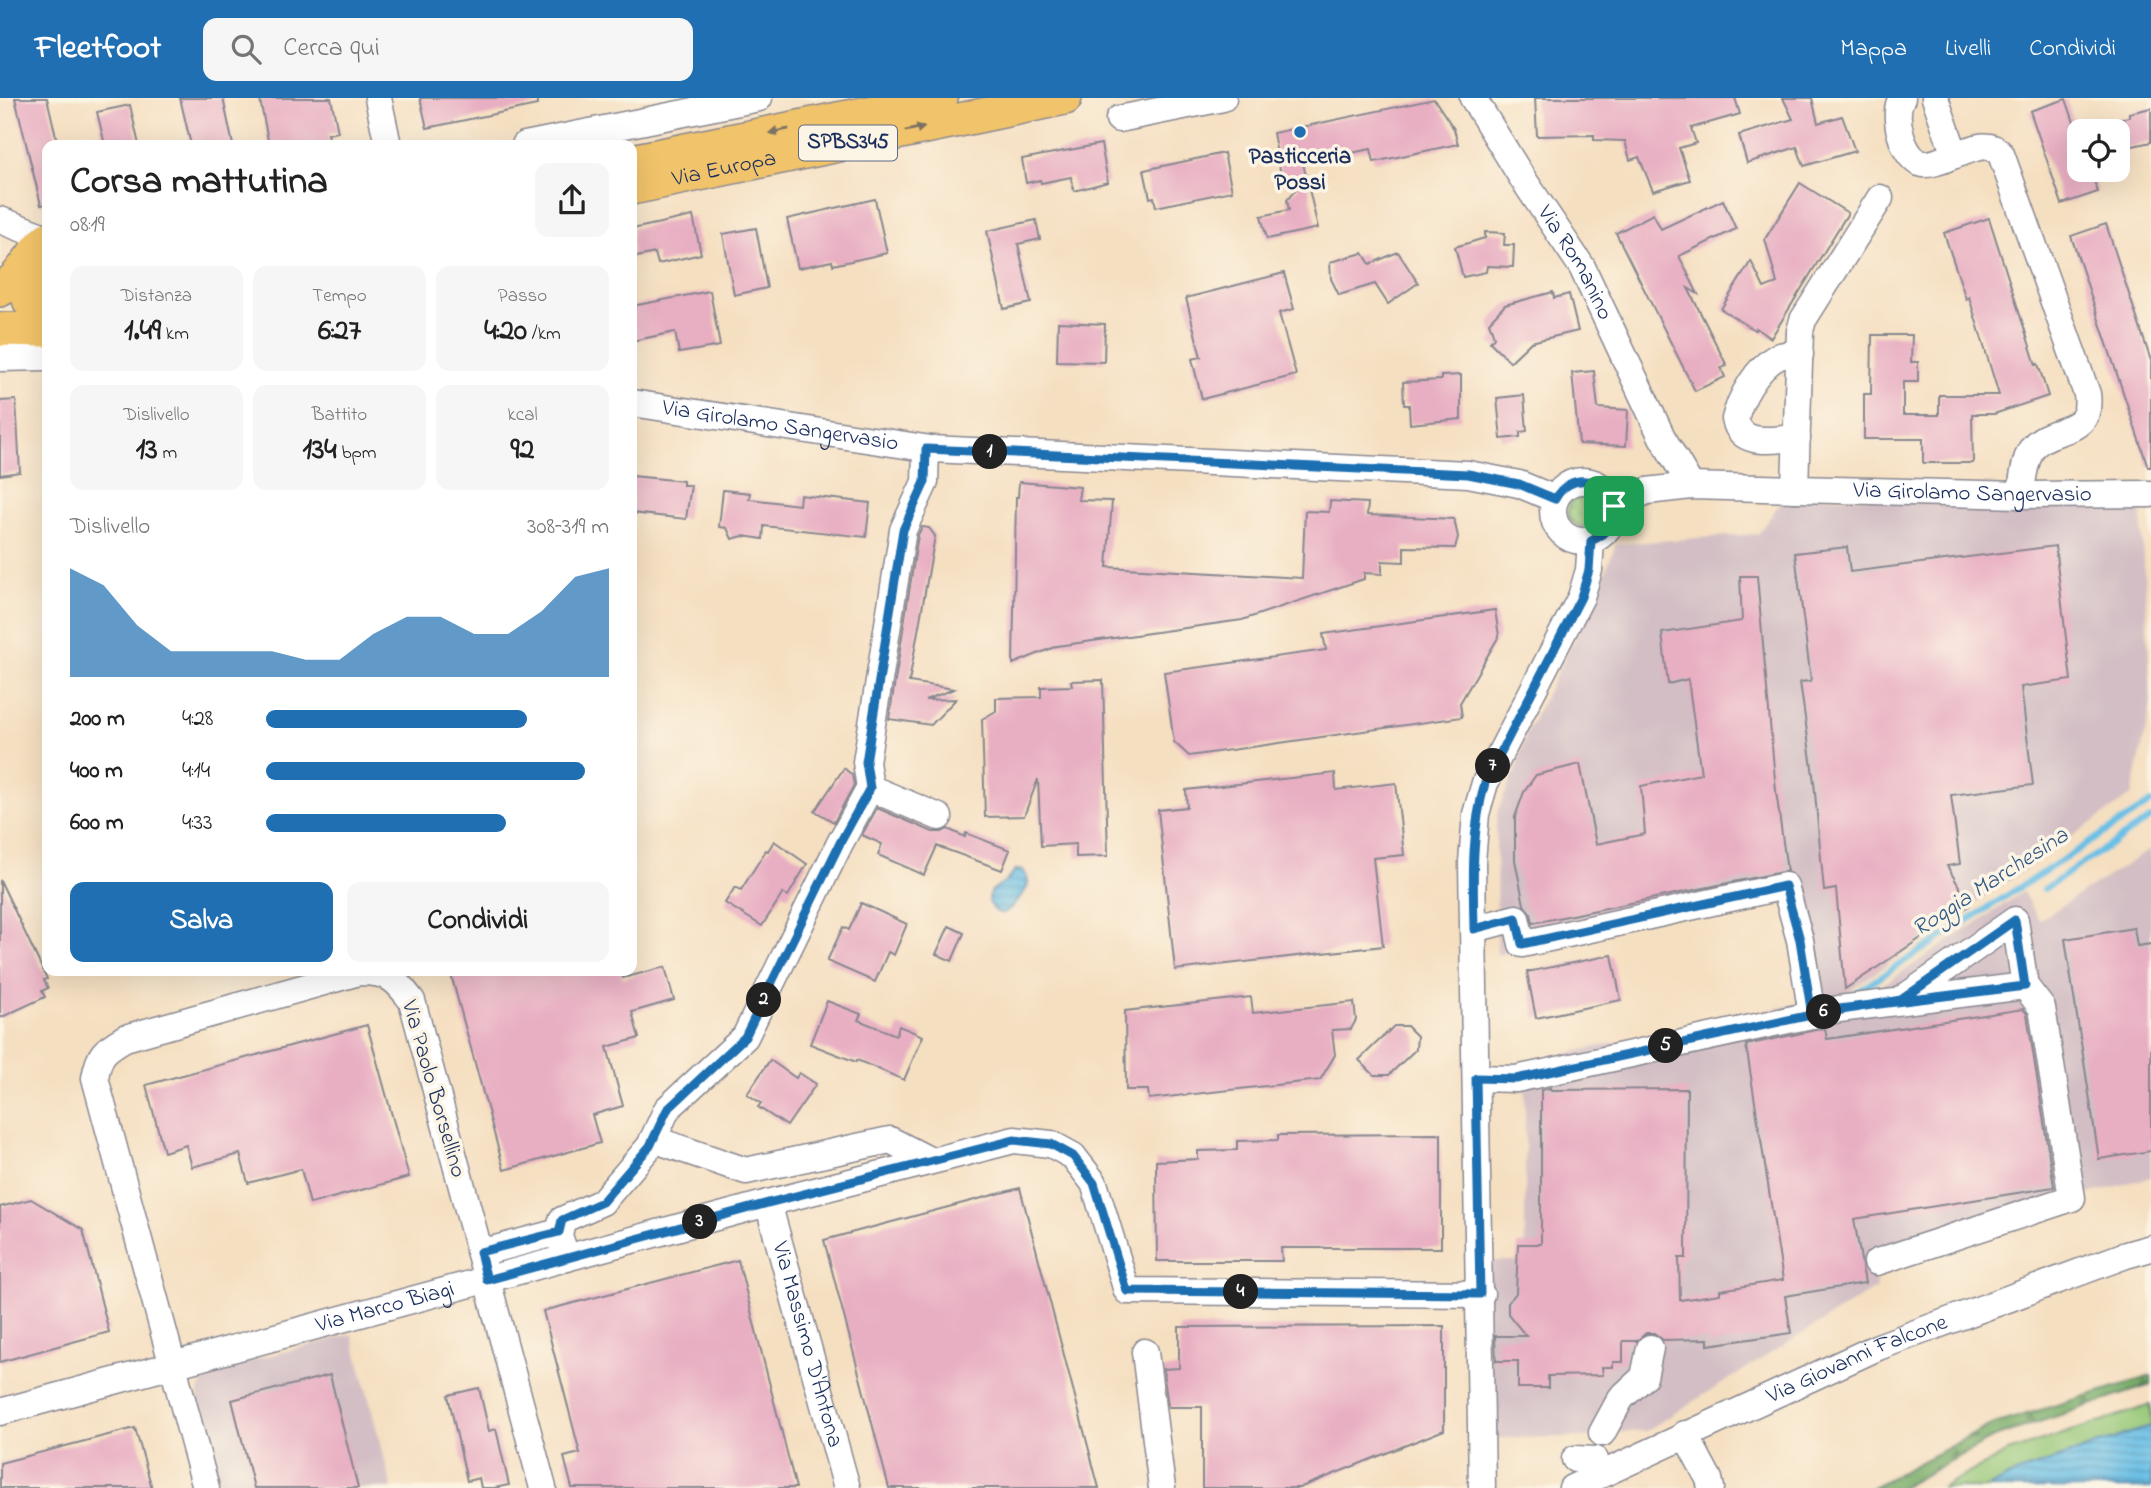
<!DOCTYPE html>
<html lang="it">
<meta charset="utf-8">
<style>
:root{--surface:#fff;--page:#f6f6f6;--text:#222;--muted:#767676;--accent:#1f6fb2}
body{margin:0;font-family:"Indie Flower",sans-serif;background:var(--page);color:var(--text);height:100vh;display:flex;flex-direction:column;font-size:26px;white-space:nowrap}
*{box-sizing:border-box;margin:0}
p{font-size:23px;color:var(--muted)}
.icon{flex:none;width:38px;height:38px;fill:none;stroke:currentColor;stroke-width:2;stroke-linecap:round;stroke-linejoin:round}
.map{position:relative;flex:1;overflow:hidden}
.panel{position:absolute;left:42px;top:42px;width:595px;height:836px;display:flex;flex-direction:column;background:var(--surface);border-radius:14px;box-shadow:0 7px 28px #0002}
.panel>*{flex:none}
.tools{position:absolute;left:2067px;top:21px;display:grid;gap:14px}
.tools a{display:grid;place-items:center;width:63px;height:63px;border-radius:14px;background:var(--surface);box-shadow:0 7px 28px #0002;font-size:35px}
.pin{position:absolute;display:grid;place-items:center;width:60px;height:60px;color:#fff;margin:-30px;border-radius:14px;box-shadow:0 4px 10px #0006}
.km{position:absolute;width:35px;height:35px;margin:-18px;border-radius:50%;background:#222;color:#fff;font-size:19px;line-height:35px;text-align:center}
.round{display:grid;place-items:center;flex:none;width:74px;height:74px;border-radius:14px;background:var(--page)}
.summary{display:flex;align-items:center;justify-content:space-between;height:119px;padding:0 28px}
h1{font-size:38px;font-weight:700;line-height:52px}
.stats{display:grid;grid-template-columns:repeat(3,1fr);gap:10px;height:119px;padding:7px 28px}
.stats div{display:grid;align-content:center;border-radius:14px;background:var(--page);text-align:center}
.stats b{font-size:30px;font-weight:700}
.stats small{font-size:19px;font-weight:400}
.stats p{font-size:19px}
.chart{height:196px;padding:14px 28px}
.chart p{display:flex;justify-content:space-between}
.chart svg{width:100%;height:126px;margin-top:7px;fill:var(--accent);opacity:.7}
.primary-button{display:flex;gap:14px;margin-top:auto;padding:14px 28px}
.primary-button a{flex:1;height:80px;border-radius:14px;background:var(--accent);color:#fff;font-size:28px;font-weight:700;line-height:80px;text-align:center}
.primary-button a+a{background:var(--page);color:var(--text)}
ul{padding:0 28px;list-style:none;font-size:23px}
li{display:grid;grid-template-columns:112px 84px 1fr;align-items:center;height:52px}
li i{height:18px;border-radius:9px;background:var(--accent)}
header{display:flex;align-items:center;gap:42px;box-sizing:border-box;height:98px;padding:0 35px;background:var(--accent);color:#fff}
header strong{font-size:33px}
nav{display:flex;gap:38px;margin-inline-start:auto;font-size:24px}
.search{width:490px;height:63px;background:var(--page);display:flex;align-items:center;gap:18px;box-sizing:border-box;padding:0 24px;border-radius:14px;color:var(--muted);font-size:26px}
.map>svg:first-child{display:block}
</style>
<header>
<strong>Fleetfoot</strong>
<div class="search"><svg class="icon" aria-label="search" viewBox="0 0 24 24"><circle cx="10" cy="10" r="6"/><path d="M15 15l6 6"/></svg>Cerca qui</div>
<nav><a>Mappa</a><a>Livelli</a><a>Condividi</a></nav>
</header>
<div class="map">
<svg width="2151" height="1390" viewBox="0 0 2151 1390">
<defs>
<pattern id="forest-firs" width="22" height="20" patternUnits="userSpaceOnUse" patternTransform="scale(1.75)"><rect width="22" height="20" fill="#78ac68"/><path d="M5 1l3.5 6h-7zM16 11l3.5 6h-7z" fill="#628c59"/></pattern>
<pattern id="garden-dots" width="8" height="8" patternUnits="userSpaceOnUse" patternTransform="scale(1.75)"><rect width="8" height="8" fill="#95c777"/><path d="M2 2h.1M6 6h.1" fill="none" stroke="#79a265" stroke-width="1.8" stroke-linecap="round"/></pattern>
<pattern id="water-rules" width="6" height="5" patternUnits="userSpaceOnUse" patternTransform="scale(1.75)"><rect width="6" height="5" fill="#69bfe6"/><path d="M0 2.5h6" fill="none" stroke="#569cbe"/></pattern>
</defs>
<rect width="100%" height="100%" fill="#fcf5e5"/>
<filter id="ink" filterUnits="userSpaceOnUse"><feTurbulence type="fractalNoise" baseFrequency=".0143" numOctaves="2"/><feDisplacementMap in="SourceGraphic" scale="14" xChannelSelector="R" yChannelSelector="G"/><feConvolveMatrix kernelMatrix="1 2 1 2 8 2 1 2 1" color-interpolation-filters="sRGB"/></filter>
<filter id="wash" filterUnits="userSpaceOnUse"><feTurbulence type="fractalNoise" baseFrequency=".00686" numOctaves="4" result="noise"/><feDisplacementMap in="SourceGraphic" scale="28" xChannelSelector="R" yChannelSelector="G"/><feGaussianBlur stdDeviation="1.57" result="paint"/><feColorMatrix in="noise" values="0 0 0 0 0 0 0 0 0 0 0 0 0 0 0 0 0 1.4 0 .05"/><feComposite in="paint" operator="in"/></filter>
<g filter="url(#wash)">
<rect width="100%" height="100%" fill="#f5dfc1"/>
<!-- industrial -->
<g fill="#d2bec4">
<polygon points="1786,397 2141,410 2151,606 2132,697 1846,895 1848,905 1863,900 2023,794 2039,822 2151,751 2151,1079 2081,1098 2082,1106 1875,1178 1876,1190 1646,1333 1602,1335 1587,1339 1490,1340 1486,1163 1525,1163 1525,993 1516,992 1516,966 1816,902 1796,790 1497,857 1496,725 1498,712 1516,672 1526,636 1592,507 1616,446 1758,436"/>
<polygon points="352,1236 392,1390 221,1390 199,1309 198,1295 205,1281 223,1270"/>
</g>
<!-- grass -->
<polygon fill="#95c777" stroke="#587b6a" stroke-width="2" points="2151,1307 2151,1328 2016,1375 1988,1390 1941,1390 2008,1354"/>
<!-- forest -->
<polygon fill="url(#forest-firs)" stroke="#4a6e63" stroke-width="2" points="2151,1278 2151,1287 1997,1338 1900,1390 1871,1390 1991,1327"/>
<!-- garden -->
<circle fill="url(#garden-dots)" stroke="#587b6a" stroke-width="2" cx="1584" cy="413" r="16"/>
<!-- water -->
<g fill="url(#water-rules)" stroke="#4277a2" stroke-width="2">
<path d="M1015,772H1022C1036,788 1022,795 1014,806C1005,818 997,819 989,804C989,792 992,792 1002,786C1008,783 1011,777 1015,772Z"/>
<polygon points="2151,1328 2151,1390 1988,1390 2016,1375"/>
</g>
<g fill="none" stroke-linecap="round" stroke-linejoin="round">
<!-- stream -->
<g stroke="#69bfe6" stroke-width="6">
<polyline points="2044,791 2151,720"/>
<polyline points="1852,897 2151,705"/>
</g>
</g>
<g id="blocks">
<!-- building -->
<g fill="#e8aec2">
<polygon points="15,0 47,0 58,47 47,47 47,106 41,107"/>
<polygon points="180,0 223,0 233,47 191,47"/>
<polygon points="270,0 331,0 338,34 328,36 331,47 269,47 260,2"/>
<polygon points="420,0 537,0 537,7 427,30"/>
<polygon points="1535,0 1735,0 1740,16 1691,30 1696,45 1679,50 1690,82 1653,93 1639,59 1630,62 1625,43 1594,42 1594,37 1537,38"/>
<polygon points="1783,0 1812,0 1818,25 1842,18 1855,53 1804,68 1797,49 1747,65 1739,37 1793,21"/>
<polygon points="1434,1 1454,31 1458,46 1374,64 1371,51 1303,65 1318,130 1267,141 1261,118 1289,112 1287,102 1299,88 1282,82 1273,35"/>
<polygon points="2066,1 2079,39 2079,72 2090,72 2098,94 2062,106 2030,13"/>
<polygon points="130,7 139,47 105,47 97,14"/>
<polygon points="2151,10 2151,44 2124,50 2118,21 2129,19 2129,15"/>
<polygon points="1101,46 1108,84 1074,93 1071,79 1041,85 1040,82 1026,85 1022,61"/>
<polygon points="1224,55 1232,93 1156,109 1154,99 1150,100 1144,72"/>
<polygon points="1800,85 1848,115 1771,240 1756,230 1755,232 1721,211 1751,163 1764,190 1777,185 1765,141"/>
<polygon points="875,101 887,155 833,167 832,163 798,170 787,121"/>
<polygon points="1723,102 1736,131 1679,158 1698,196 1688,190 1727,268 1721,270 1725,279 1695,293 1616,135 1653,116 1661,131"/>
<polygon points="693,118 701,156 658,166 655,155 632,160 632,131"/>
<polygon points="1989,120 2036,267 2038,266 2048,298 1994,316 1972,316 1973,365 1923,365 1923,341 1864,341 1864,296 1871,296 1872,237 1912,237 1911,264 1918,264 1918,284 1903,284 1903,317 1939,317 1939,297 1999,297 1969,199 1966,201 1944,135"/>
<polygon points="1036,122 1040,141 1018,146 1031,205 1004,211 987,133"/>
<polygon points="2106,126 2151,263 2151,369 2148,369 2071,138"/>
<polygon points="756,130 767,190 734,197 723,136"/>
<polygon points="1485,134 1505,135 1504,147 1514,147 1513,169 1487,168 1486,174 1463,179 1455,149 1485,140"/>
<polygon points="1398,154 1418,185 1388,206 1375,186 1339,197 1331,181 1330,164 1363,155 1370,166"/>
<polygon points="1284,175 1294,211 1279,215 1296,277 1202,301 1192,261 1201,259 1186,200"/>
<polygon points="710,193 720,248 679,255 675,234 632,243 632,208"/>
<polygon points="1553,194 1554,200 1569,196 1578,233 1531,244 1510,264 1490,244 1494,239 1489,224 1505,207"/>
<polygon points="1058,224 1105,226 1104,264 1057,263"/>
<polygon points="1594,273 1598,310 1628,312 1626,348 1579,346 1572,275"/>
<polygon points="1461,277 1461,321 1410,326 1409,307 1404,307 1403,284 1441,282 1441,278"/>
<polygon points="1524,297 1527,333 1520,334 1520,339 1501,341 1497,300"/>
<polygon points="16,302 20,374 0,377 0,303"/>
<polygon points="632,378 683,383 683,387 691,387 686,421 632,415"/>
<polygon points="1019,384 1080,389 1078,402 1112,403 1107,469 1302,480 1305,413 1329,414 1330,403 1368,405 1367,417 1454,421 1458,439 1455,450 1404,449 1404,464 1382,463 1382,476 1364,475 1364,481 1242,522 1057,548 1013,566 1016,399 1018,399"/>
<polygon points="723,392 750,395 749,401 799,407 800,397 870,405 866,439 764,428 763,441 743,438 732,441 727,430 719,429"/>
<polygon points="922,429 929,430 935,438 909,584 954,591 925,602 956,601 931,627 889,621 918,437"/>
<polygon points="2055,448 2071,582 2021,589 2033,687 1951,697 1960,766 1947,768 1970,807 1845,891 1836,791 1824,793 1814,684 1800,584 1811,583 1795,455 1847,449 1850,474"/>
<polygon points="1740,478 1757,478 1776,693 1787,773 1533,825 1531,816 1524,807 1515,762 1515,719 1524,694 1536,677 1580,666 1596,746 1645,736 1641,688 1701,676 1688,581 1668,586 1662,535 1742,523"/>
<polygon points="1495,512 1499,538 1460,605 1462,619 1189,658 1174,644 1164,574 1326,552 1323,536"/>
<polygon points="1103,582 1108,758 1076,759 1076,746 1041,748 1038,681 1024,718 985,719 982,621 996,613 996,600 1041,599 1041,589 1072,588 1071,583"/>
<polygon points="844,670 852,677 854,687 834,724 815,713"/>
<polygon points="1335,675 1336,692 1396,685 1404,757 1373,760 1383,848 1175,872 1158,712 1187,709 1186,692"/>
<polygon points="877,710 933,734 942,734 948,731 965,739 966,735 1010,752 1002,772 937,748 924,777 878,757 882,746 862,737"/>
<polygon points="774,743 807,766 788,798 783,795 762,828 725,805 735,789 741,792 766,752 768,753"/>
<polygon points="0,782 47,881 44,882 48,890 42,893 45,899 0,920"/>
<polygon points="861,805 907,826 894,857 888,854 875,884 827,863 843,829 849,832"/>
<polygon points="949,828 964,835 952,863 936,856"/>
<polygon points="2134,830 2137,848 2151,846 2151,1053 2099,1061 2065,841"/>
<polygon points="1612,857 1621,902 1536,920 1527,874"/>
<polygon points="665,869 674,902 632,914 639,940 607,949 623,1008 592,1017 600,1045 504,1072 450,873 621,873 623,880"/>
<polygon points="1251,899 1253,915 1354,904 1356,922 1351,931 1332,932 1335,957 1320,982 1149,1001 1148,992 1126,992 1125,913"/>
<polygon points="827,903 861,916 858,922 896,937 899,928 923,938 904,982 857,962 856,964 810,946"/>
<polygon points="2023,911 2027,916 2054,1089 1854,1121 1865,1185 1785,1198 1791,1235 1708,1247 1708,1241 1663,1242 1654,1235 1646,1235 1637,1243 1623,1243 1623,1264 1613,1264 1613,1269 1602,1269 1603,1277 1548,1278 1548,1290 1518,1290 1518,1263 1496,1263 1495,1238 1526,1238 1508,1216 1508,1205 1516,1195 1518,1146 1541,1146 1541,992 1550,990 1551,992 1687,991 1686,1160 1679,1160 1680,1202 1720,1196 1720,1192 1783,1182 1746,947 1825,930 1827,941"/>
<polygon points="367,927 409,1079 310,1106 301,1071 248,1085 240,1056 192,1069 186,1047 164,1054 146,987"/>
<polygon points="1394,928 1407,928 1417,938 1416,951 1389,977 1374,977 1359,962"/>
<polygon points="770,962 796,980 799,975 816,986 787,1028 758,1009 761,1005 747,996"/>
<polygon points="1441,1036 1441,1150 1281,1150 1282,1163 1157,1163 1156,1063 1198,1061 1198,1053 1237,1052 1237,1043 1278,1042 1278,1037"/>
<polygon points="1020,1090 1099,1390 889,1390 824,1142"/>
<polygon points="31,1101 83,1132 109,1234 0,1264 0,1109"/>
<polygon points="738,1162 796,1390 572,1390 564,1359 580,1355 543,1213"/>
<polygon points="1444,1228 1444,1332 1299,1390 1202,1390 1202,1309 1168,1309 1163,1271 1179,1270 1179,1229"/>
<polygon points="330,1277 358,1390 254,1390 232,1302"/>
<polygon points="479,1290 489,1333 496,1331 509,1387 494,1390 481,1390 479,1380 467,1383 448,1297"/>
<polygon points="135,1330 152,1390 0,1390 0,1365"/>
</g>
</g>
</g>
<g filter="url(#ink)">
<use href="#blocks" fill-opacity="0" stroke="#888790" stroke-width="2"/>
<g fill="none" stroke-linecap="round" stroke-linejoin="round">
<!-- minor casing -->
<g stroke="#888790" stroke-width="29">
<g id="minor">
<polyline points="378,0 388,47"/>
<path id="s1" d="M1473,0L1521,78L1582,169L1662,339L1691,388"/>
<path d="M1902,0C1891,15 1903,63 1923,66C1933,67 1946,60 1955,57L1935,0"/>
<polyline points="1119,21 1223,0"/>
<polyline points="525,47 759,0"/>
<path d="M1955,57C1971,52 1988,41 2001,56L2087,296C2093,340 2052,326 2033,349C2024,361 2023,383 2020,397"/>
<polyline points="0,122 47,140"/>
<polyline points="0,260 47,259"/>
<path id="s2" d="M632,305L931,351L1468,376L1519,386L1555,401"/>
<path d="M1797,340C1774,341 1741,350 1735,321C1740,300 1757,270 1777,259C1784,256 1792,256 1800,256"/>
<circle cx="1583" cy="413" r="30"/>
<polyline points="1795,391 1800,233 1803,222 1880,100"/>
<path id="s3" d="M1614,408L1647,393L1691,388L2020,397L2151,396"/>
<polyline points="870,690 866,664 903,432 925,384 926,351"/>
<polyline points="1474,831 1516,820 1522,846 1785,788 1800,842 1812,917"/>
<polyline points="1476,980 1516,981 1839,911 2025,888 2015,822 1901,902"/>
<polyline points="653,1041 746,1073 890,1042 931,1063"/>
<path id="s4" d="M768,1105L847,1390"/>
<polyline points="480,1155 559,1134"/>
<polyline points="567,1160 559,1138 562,1122 602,1104 650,1048 667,1011 745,939 840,745 870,690 939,719"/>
<polyline points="1877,1164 2072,1100 2042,910 2025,888"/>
<polyline points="1145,1254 1162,1390"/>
<path id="s5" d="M0,1314L768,1105L1014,1042L1051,1046L1073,1058L1094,1085L1127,1193L1481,1196"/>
<polyline points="1602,1335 1621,1300 1644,1279 1650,1250"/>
<polyline points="1685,1336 1709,1381 1711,1390"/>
<polyline points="1575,1361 1595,1362"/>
<path d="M206,1390L95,980C99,956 104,952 125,940L359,874C388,874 395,880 412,903L543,1390"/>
<polyline points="1482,1390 1472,764 1476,716 1485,685 1581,499 1589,472 1591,443"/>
<path id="s6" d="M1572,1390L1878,1249L2126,1157L2151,1150"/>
</g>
</g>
<!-- major casing -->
<g stroke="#888790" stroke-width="36">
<g id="major">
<polyline points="632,63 941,0"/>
<path id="s7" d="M632,90L1065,0"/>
<path d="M29,163C22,191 26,206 47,226"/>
<path d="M0,192C21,181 30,156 47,141"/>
<polyline points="0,231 47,232"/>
</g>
</g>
<!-- minor -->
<use href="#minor" stroke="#fff" stroke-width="26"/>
<!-- major -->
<use href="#major" stroke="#f1c36a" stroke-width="33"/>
</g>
<!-- one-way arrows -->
<defs><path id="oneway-solid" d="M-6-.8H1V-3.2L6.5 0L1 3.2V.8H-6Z" transform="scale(1.75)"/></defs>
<g fill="#7b7263">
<use href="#oneway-solid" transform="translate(915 31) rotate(-12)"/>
<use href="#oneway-solid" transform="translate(779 33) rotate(168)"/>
</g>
</g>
<g fill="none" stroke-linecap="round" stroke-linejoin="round" filter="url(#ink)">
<!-- route casing -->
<g stroke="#fff" stroke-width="14">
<path id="route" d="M1614,408C1605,379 1570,373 1555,401L1519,386L1468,376L926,351L925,384L903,432L866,664L870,690L840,745L745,939L667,1012L650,1048L602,1104L562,1122L559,1134L480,1154L487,1182L768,1105L1014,1042L1051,1046L1073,1058L1094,1085L1127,1193L1480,1196L1476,980L1516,981L1839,911L2025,888L2015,822L1901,902L1812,917L1800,842L1785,788L1522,846L1516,820L1474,831C1473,779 1471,735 1485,685L1581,499L1589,472L1591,443C1607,436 1614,425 1614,408"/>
</g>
<!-- route -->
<use href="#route" stroke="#1f6fb2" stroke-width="9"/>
</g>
<!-- markers -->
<circle fill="#1f6fb2" stroke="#fcf5e5" stroke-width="2.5" cx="1300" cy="34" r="7"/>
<g text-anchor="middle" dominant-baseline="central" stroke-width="7" stroke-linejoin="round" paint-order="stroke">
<!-- shield labels -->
<rect fill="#fcf5e5" stroke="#5e6a86" stroke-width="2" x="799" y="27.5" width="98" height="35" rx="5"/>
<g font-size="21" font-weight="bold" fill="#1b2f5e">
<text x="848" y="45">SPBS345</text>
</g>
<!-- poi labels -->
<g font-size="23" font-weight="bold" fill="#1b2f5e" stroke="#fcf5e5">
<text x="1300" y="59">Pasticceria<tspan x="1300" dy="26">Possi</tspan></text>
</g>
<!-- street labels -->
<g font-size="23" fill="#1b2f5e" stroke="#fcf5e5">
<text stroke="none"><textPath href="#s7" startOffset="94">Via Europa</textPath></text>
<text stroke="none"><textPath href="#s1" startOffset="194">Via Romanino</textPath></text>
<text stroke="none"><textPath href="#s2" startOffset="150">Via Girolamo Sangervasio</textPath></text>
<text stroke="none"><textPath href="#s3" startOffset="362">Via Girolamo Sangervasio</textPath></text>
<text transform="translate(433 991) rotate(74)">Via Paolo Borsellino</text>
<text stroke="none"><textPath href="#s5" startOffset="399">Via Marco Biagi</textPath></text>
<text stroke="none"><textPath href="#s4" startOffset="147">Via Massimo D'Antona</textPath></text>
<text stroke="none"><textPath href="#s6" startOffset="313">Via Giovanni Falcone</textPath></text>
</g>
<!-- water labels -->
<g font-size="24" font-style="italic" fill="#325a87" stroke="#fcf5e5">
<text transform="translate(1991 785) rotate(-33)">Roggia Marchesina</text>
</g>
</g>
</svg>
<div class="tools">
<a><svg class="icon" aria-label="locate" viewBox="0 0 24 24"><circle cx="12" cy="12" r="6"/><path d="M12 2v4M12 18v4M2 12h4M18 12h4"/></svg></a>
</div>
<div class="pin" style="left:1614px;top:408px;background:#1e9e55"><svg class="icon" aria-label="arrive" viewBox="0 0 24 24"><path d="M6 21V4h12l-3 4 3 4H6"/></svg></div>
<b class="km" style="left:990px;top:354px">1</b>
<b class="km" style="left:764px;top:902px">2</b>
<b class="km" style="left:700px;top:1124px">3</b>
<b class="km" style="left:1241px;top:1194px">4</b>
<b class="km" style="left:1666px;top:948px">5</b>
<b class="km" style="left:1824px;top:914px">6</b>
<b class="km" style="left:1493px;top:668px">7</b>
<section class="panel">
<div class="summary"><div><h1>Corsa mattutina</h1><p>08:19</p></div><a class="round"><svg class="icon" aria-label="share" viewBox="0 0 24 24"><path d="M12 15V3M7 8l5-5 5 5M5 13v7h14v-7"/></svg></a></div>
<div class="stats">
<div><p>Distanza</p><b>1.49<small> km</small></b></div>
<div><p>Tempo</p><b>6:27</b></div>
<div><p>Passo</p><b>4:20<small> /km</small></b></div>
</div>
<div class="stats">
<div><p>Dislivello</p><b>13<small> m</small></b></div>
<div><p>Battito</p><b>134<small> bpm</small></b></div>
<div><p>kcal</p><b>92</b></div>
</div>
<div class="chart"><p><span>Dislivello</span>308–319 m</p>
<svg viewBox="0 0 160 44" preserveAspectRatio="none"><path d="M0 44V6L10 12L20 26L30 35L40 35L50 35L60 35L70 38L80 38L90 29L100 23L110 23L120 29L130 29L140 21L150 9L160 6V44z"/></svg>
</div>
<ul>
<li><b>200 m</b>4:28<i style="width:76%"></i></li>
<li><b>400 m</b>4:14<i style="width:93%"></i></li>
<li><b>600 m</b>4:33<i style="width:70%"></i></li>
</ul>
<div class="primary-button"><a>Salva</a><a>Condividi</a></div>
</section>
</div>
